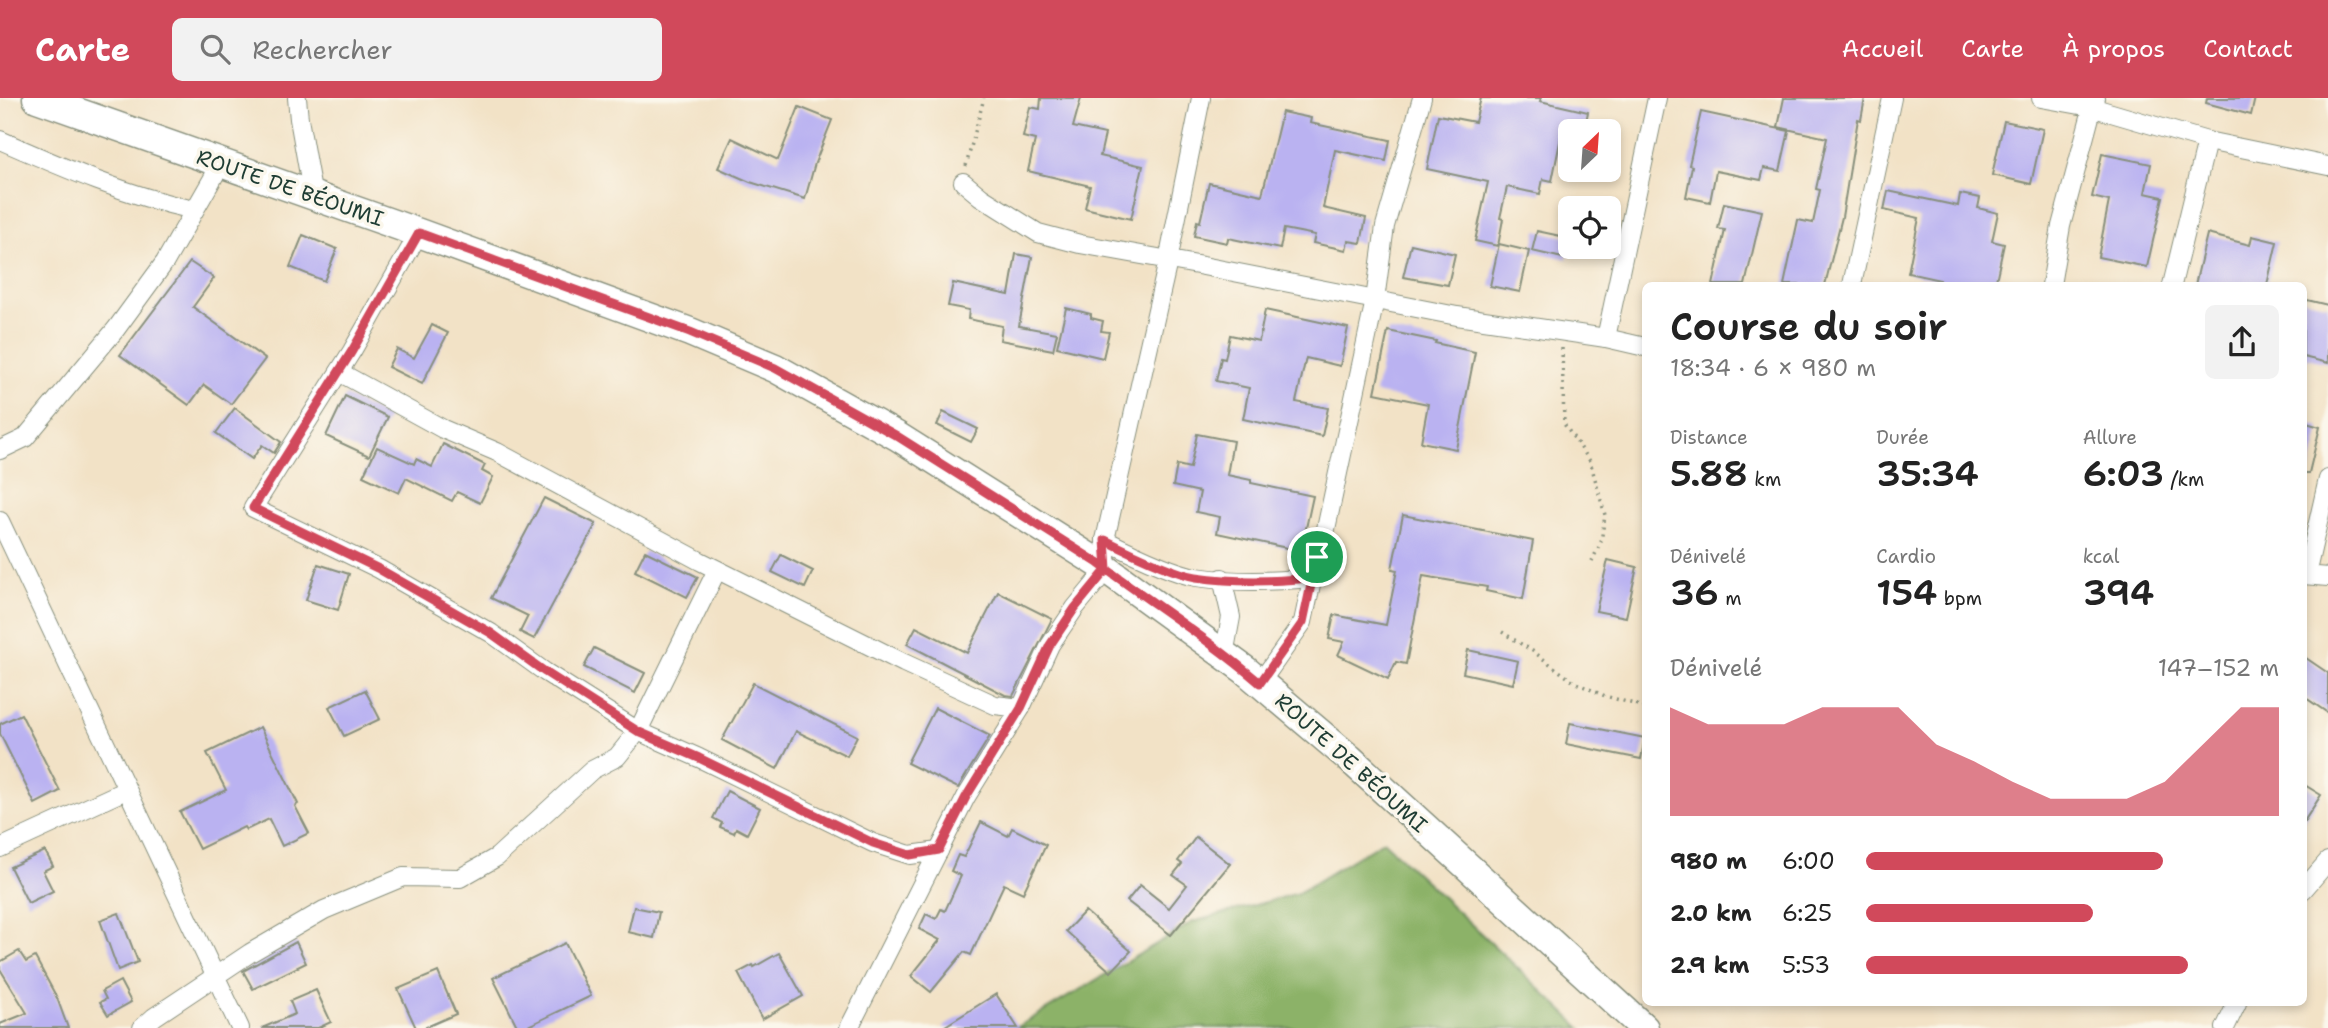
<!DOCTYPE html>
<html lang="fr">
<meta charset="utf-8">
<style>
:root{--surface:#fff;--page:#f2f2f2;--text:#222;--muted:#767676;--accent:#d1495b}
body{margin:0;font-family:"Shantell Sans",sans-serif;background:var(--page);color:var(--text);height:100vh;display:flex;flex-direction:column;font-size:26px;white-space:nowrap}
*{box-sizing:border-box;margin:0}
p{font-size:23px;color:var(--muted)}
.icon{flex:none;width:38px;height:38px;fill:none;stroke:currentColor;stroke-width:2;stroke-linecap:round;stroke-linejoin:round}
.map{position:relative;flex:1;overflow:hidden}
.side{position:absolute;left:1642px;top:184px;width:665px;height:724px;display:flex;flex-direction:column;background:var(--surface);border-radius:10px;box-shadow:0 4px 10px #0003}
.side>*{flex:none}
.needle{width:46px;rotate:25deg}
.fabs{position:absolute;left:1558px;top:21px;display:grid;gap:14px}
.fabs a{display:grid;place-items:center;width:63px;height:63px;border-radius:10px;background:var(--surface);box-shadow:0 4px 10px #0003;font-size:35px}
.pin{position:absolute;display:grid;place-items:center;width:60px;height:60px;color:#fff;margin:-30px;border:4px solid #fff;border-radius:50%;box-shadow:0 2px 7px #0007}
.round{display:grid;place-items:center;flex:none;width:74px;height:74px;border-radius:10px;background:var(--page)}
.summary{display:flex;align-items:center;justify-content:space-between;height:119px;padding:0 28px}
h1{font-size:38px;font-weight:600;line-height:52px}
.metrics{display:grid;grid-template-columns:repeat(3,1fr);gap:10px;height:119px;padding:7px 28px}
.metrics div{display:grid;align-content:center}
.metrics b{font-size:35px;font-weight:600}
.metrics small{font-size:19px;font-weight:400}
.metrics p{font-size:19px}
.chart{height:196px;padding:14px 28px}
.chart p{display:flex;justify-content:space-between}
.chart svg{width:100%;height:126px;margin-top:7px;fill:var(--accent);opacity:.7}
ul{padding:0 28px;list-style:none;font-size:23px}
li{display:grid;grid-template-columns:112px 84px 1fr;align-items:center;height:52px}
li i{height:18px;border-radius:9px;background:var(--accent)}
header{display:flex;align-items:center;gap:42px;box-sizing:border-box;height:98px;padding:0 35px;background:var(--accent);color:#fff}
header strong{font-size:33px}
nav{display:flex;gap:38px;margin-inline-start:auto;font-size:24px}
.search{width:490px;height:63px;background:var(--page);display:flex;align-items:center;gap:18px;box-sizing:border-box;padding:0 24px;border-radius:10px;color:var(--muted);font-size:26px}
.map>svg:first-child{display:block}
</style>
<header>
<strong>Carte</strong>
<div class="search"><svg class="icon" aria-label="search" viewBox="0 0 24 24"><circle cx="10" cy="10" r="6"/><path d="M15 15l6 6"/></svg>Rechercher</div>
<nav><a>Accueil</a><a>Carte</a><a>À propos</a><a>Contact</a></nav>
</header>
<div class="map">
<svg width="2328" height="930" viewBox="0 0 2328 930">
<rect width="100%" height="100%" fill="#fbf7ec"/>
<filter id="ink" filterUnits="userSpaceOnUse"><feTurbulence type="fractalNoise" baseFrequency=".0143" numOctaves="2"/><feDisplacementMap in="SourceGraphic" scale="14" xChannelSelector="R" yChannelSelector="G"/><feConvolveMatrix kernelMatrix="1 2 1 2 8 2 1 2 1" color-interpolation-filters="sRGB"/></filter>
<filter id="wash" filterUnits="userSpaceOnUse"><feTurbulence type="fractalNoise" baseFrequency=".00686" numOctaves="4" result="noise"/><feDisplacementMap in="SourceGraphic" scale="28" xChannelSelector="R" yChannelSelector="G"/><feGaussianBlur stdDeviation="1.57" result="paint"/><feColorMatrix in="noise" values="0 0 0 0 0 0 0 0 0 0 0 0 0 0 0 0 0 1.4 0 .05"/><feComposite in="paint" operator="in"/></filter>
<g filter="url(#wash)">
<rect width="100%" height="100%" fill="#f2e2c6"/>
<!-- forest -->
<polygon fill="#8cb268" stroke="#56784e" stroke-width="2" points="1383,743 1581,930 1016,930 1193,824 1298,795"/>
<g id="blocks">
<!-- building -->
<g fill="#bab2f1">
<polygon points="1041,0 1081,0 1073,29 1105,36 1100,58 1143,68 1131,121 1085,110 1090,88 1028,73 1035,42 1023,39 1030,9 1040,11"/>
<polygon points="1481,0 1541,0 1540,3 1588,14 1584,33 1570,33 1570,41 1561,39 1552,83 1543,81 1540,96 1507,89 1500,120 1503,121 1498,148 1475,143 1488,84 1427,71 1438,17 1475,24"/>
<polygon points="1784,0 1865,0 1861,22 1858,21 1842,119 1825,187 1784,187 1798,122 1813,125 1820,92 1816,91 1827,40 1778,29"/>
<polygon points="2207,0 2255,0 2251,17 2206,5"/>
<polygon points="799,9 832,22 815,65 805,101 750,84 718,70 732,40 778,62"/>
<polygon points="1282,14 1311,20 1310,25 1390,42 1386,63 1335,52 1323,110 1366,120 1361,145 1348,143 1346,152 1313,145 1315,137 1284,131 1280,151 1228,140 1227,145 1194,138 1197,123 1200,124 1209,85 1262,97"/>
<polygon points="1701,14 1789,33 1780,73 1764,70 1761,82 1716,73 1710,104 1686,99 1692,68 1689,67"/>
<polygon points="2004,23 2043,31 2031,86 1992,77"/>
<polygon points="2102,56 2151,66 2145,95 2163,99 2147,169 2098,159 2109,103 2092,99"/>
<polygon points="1888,93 1958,108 1960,96 1980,100 1978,110 1998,115 1992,143 2004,146 1995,187 1939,187 1940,182 1908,175 1919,120 1884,112"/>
<polygon points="1724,105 1762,113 1745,187 1713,187 1725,132 1718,131"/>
<polygon points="1537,133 1570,140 1567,161 1532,153"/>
<polygon points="2207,136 2250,147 2252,138 2277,144 2267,187 2195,187"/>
<polygon points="303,137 337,151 324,183 290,169"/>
<polygon points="1411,146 1455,156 1448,187 1403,179"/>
<polygon points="1499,146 1529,153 1520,194 1490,188"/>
<polygon points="1016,156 1032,159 1019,228 1057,235 1053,252 1000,242 1002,228 968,221 969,212 948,208 953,185 1009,197"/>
<polygon points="190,164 214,180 193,209 265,261 231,306 204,287 189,307 120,257"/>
<polygon points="2303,201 2328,207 2328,265 2303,259"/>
<polygon points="1066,210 1091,216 1091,220 1103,223 1101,233 1109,234 1103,260 1057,249"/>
<polygon points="1265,212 1348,230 1340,268 1306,260 1296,304 1328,310 1322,338 1243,321 1249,290 1216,283 1221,260 1225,261 1230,237 1259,243"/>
<polygon points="432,227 448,235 422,286 388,269 397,251 414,260"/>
<polygon points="1388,233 1436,243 1435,245 1475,254 1456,351 1421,344 1428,306 1375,295"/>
<polygon points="345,298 388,319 369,358 326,338"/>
<polygon points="235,310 281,344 274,355 262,347 252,361 216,335"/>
<polygon points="943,314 978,331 971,344 937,327"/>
<polygon points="2303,324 2320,329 2309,375 2303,375"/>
<polygon points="1197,336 1233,343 1227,377 1251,382 1251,385 1313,398 1301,453 1217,435 1220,419 1196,414 1200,394 1173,388 1177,367 1190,370"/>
<polygon points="443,346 485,367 482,373 493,379 480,405 457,394 452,403 406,380 399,395 363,378 377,349 414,366 416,361 432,369"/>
<polygon points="544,400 596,426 534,541 520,534 528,518 491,500"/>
<polygon points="1403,417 1533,443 1523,501 1486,493 1487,489 1423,478 1406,566 1396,564 1388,581 1338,557 1344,544 1329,541 1334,517 1386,527 1397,472 1392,471"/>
<polygon points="645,453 698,479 687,499 635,473"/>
<polygon points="781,457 813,473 805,490 772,474"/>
<polygon points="1608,462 1637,469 1626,519 1596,513"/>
<polygon points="318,466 349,476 338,512 306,502"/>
<polygon points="998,494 1052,521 1013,598 1005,597 907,546 916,529 967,555"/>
<polygon points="594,550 645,575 635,595 584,569"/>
<polygon points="1468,552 1518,563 1513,586 1463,575"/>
<polygon points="2303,558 2328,575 2328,615 2303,598"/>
<polygon points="753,585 857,638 847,658 796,633 777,671 722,642"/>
<polygon points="365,592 380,621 344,638 329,609"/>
<polygon points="935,610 990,638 958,690 907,665"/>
<polygon points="21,616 60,693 35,706 0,636 0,626"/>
<polygon points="1570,625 1645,640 1641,661 1566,646"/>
<polygon points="260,629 298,706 295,708 309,735 282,748 269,721 246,732 244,729 199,751 180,714 226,692 207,655"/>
<polygon points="2303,686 2321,697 2303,725"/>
<polygon points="727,693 760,710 747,736 736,730 734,735 720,729 722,725 713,720"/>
<polygon points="981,724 1008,738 1012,730 1046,747 1023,795 1004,786 971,857 964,854 931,894 911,878 940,842 919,831 926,816 936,821 941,811 945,813 961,778 951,773 958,757 964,759"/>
<polygon points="1196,739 1230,766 1171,837 1127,803 1140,787 1169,810 1187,787 1173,777 1182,766 1178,763"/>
<polygon points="45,753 53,768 43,773 53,793 28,805 10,769"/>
<polygon points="634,809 659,814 654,840 628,834"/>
<polygon points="1085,813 1131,853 1111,874 1066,833"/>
<polygon points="119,815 138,864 118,872 100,822"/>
<polygon points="296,844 306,865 253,891 243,873"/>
<polygon points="565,845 591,898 524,930 518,930 493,880"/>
<polygon points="19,853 26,864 35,859 57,900 68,930 0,930 0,926 27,915 0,871 0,864"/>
<polygon points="779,855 803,898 762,921 738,875 753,867 754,869"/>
<polygon points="438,874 456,916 424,930 416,930 398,891"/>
<polygon points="120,883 131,904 108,917 100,904 106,901 102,893"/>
<polygon points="316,892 331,924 318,930 262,930 295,916 290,903"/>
<polygon points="996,896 1018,930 942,930"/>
</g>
</g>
</g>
<g filter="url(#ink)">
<use href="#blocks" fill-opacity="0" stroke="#88907d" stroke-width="2"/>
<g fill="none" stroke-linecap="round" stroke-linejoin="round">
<!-- minor casing -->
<g stroke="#88907d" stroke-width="20">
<g id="minor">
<polyline points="297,0 299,21 313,99"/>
<polyline points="2041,0 2091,9 2207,43 2328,68"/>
<path d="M0,42C64,70 125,97 194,112"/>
<polyline points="963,84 981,99 1038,135 1080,146 1203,168 1457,218 1606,240 1645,249"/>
<polyline points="419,135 352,253 253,410 379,471 491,535 545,574 638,633 699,660 873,745 910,757 939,753"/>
<polyline points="1852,187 1892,0"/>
<polyline points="2051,187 2061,128 2095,0"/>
<polyline points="2172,187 2207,43"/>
<polyline points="1606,240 1657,0"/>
<polyline points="339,274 443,331 497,354 700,463 904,565 995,607 1021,610"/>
<polyline points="0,352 25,340 116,231 165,164 221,66"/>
<polyline points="0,423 240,930"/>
<path d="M1105,442C1127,453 1172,475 1196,479C1230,484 1265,484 1299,481L1317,459L1323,445L1375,202L1385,128L1422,0"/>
<polyline points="2303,477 2328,479"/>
<polyline points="2306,477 2328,381"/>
<polyline points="1222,480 1231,519 1224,557"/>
<polyline points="1260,585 1303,524 1316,463"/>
<polyline points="0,750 126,692"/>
<polyline points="2303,792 2328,763"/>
<polyline points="142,930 154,919 250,855 324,812 403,779 460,780 497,759 592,672 617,659 638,633 717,472"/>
<polyline points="849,930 966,699 1021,610 1050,547 1075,510 1107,471 1105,442 1168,163 1201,0"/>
<polyline points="2225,930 2237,905"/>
</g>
</g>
<!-- primary casing -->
<g stroke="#88907d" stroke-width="31">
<polyline id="primary" points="37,0 419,135 690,234 775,270 897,338 1098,465 1245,572 1349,660 1644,930"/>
</g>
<!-- path -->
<g stroke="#88907d" stroke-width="3.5" stroke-dasharray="2 5" stroke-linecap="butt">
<polyline points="966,68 984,0"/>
<polyline points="1562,250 1564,326 1590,363 1605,417 1601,444 1592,463"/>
<polyline points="1502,534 1534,554 1574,584 1605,598 1645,609"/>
</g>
<!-- minor -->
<use href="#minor" stroke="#fff" stroke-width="18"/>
<!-- primary -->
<use href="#primary" stroke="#fff" stroke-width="28"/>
</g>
</g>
<g fill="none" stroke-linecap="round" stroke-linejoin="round" filter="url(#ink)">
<!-- route casing -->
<g stroke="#fff" stroke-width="14">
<path id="route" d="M1317,459L1299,481C1265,484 1230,484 1196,479C1172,475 1127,453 1105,442L1107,471L1075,510L1050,547L1021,610L966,699L939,752L910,757L873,745L699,660L639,634L545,574L491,535L379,471L253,410L352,253L419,135L690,234L775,270L897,338L1098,465L1120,481C1167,515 1216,547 1260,585L1303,524L1317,459"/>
</g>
<!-- route -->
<use href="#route" stroke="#d1495b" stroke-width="9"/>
</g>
<g text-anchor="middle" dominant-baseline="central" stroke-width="7" stroke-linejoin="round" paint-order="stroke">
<!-- street labels -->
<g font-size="21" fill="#1f3d34" stroke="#fbf7ec">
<text transform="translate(290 90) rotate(19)">ROUTE DE BÉOUMI</text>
<text transform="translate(1351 665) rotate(42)">ROUTE DE BÉOUMI</text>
</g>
</g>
</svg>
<div class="fabs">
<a><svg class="needle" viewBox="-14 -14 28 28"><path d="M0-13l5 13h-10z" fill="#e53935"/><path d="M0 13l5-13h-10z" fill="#767676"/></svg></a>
<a><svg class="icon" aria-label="locate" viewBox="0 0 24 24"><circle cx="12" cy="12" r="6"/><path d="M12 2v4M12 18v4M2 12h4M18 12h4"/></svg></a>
</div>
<div class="pin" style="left:1317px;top:459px;background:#1e9e55"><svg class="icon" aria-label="arrive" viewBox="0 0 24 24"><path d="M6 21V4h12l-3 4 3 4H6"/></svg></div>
<section class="side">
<div class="summary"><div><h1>Course du soir</h1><p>18:34 · 6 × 980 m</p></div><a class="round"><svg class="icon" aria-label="share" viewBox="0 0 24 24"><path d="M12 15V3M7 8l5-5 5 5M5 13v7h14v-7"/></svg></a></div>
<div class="metrics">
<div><p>Distance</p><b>5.88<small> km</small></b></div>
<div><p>Durée</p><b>35:34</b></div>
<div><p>Allure</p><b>6:03<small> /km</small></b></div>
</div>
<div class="metrics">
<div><p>Dénivelé</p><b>36<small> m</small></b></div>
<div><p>Cardio</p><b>154<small> bpm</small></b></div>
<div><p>kcal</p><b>394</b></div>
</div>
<div class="chart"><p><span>Dénivelé</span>147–152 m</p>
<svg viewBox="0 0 160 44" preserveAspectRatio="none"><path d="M0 44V6L10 12L20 12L30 12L40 6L50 6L60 6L70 19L80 25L90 32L100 38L110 38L120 38L130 32L140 19L150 6L160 6V44z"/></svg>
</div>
<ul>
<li><b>980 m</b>6:00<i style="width:72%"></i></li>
<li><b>2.0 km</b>6:25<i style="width:55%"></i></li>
<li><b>2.9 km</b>5:53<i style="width:78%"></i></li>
</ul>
</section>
</div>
